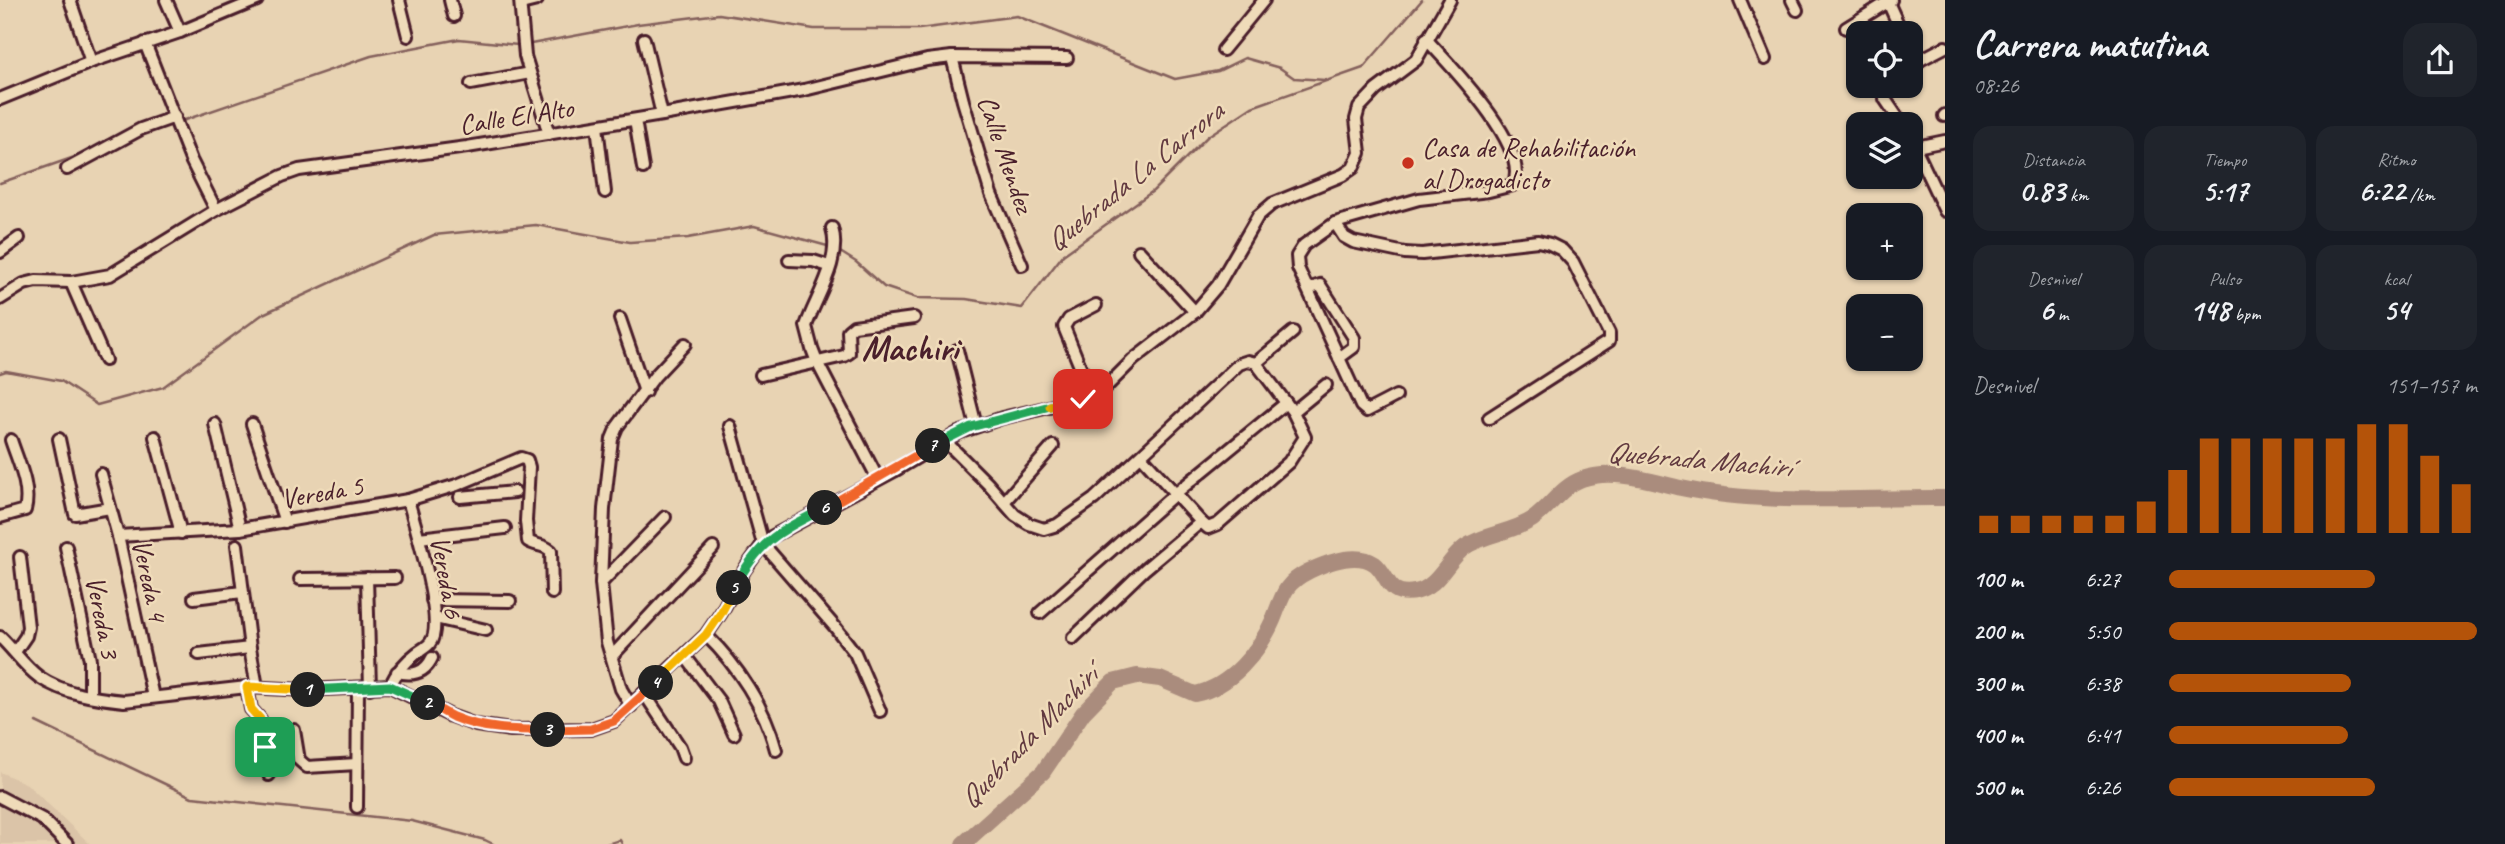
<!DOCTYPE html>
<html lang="es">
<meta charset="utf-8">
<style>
:root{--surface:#171b24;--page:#20242c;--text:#f1f3f6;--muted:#9ea1a6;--accent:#b45309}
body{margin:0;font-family:Caveat,sans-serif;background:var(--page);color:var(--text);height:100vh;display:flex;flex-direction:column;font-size:26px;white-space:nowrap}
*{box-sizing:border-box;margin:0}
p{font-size:23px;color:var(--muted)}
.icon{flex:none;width:38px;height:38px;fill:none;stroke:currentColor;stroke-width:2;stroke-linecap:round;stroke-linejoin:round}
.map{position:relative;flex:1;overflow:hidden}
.sheet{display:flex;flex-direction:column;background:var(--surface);width:560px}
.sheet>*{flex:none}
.controls{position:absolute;left:1846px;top:21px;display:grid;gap:14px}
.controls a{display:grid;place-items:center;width:77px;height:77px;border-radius:14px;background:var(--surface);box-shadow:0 2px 5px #0004;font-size:35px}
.pin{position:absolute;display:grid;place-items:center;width:60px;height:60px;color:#fff;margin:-30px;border-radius:14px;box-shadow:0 4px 10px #0006}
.km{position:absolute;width:35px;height:35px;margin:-18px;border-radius:50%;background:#222;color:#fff;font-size:19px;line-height:35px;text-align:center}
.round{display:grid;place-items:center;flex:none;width:74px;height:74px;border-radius:21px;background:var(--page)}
.summary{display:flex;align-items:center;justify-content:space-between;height:119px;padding:0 28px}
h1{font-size:38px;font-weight:700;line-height:52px}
.metrics{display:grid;grid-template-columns:repeat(3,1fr);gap:10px;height:119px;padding:7px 28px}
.metrics div{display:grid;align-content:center;border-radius:18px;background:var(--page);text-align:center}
.metrics b{font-size:30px;font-weight:700}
.metrics small{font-size:19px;font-weight:400}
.metrics p{font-size:19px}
.chart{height:196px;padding:14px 28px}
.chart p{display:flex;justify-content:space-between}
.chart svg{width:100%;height:126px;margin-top:7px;stroke:var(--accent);stroke-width:6}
ul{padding:0 28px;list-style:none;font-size:23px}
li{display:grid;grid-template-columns:112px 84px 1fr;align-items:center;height:52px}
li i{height:18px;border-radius:9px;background:var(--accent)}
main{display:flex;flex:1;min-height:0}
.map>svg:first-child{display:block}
</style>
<main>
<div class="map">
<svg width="1945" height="844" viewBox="0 0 1945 844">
<rect width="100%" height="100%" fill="#e8d3b3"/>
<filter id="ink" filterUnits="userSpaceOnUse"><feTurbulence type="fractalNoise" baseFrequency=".0143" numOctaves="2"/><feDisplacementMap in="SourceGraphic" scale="14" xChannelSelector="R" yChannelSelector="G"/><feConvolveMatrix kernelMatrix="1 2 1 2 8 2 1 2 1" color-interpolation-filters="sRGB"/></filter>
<g filter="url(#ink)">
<!-- built -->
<polygon fill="#dbc4a8" points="0,772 27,784 90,844 0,844"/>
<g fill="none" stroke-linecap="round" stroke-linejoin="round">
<!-- stream -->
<g stroke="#84605c" stroke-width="2.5">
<polyline points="531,44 638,24 719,14 814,29 919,29 1017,16 1175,79 1218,71 1245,58 1280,68 1294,78 1325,80"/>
<polyline points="179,122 371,56 459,39 518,45"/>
<polyline points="142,134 172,124"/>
<polyline points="0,183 86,153"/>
<polyline points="837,250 856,262 884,287 917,298 966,299 1022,308 1063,255 1153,191 1208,136 1252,107 1363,68 1422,0"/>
<polyline points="0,373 6,371 61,381 97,405 163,387 263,314 434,235 536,225 630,242 688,238 754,226 831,247"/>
<polyline points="36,722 192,797 412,821 485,840 493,844"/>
<polyline points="607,844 620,840 622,844"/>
</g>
<!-- river -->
<path stroke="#aa8c7d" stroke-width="16" d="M963,844L1043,772L1083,713L1113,682L1137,676L1160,679L1195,694C1230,687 1259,652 1273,620C1283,596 1283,584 1309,571C1326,563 1357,551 1375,564C1389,575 1386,597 1415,592C1438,588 1447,560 1465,547C1486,533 1512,533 1533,519C1550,507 1562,486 1582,479C1613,468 1650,481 1681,488C1766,506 1859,497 1945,498"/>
<!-- minor casing -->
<g stroke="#4a1f2b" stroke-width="16">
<g id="minor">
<polyline points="70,0 91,62"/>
<polyline points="166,0 180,32"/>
<polyline points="399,0 408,36"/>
<polyline points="450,0 454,16"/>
<polyline points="520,0 525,56 549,134"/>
<polyline points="1740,0 1765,59"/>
<polyline points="1792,0 1797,10"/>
<polyline points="1887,0 1902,33"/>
<polyline points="521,4 537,0"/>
<polyline points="1846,28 1891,0"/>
<polyline points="644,39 662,115"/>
<polyline points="145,43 191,160 216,210"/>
<polyline points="1911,48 1920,60"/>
<polyline points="1223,50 1264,0"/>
<polyline points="952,57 963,101 991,194 1022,265"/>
<polyline points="1911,68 1920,60 1945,47"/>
<polyline points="471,84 530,73"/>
<polyline points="1891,86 1885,91 1885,99 1902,124"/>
<polyline points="0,99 91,62 180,32 257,0"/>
<polyline points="1944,116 1945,115"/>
<polyline points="635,120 643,168"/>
<polyline points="597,126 605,192"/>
<polyline points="1911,139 1945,211"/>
<polyline points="1916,147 1945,141"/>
<polyline points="67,169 141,129 175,117"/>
<polyline points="1335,223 1344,237 1353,242 1405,253 1422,254 1538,241 1550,244 1562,250 1573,262 1609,333 1609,341 1489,418"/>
<path d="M832,228C842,260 816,297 806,326L812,349L817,362L878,479"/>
<polyline points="1139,251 1195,312"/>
<polyline points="0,252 19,238"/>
<polyline points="789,260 813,261 829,266"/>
<polyline points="71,282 105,360"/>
<polyline points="1308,289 1320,285 1354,338 1354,347 1339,358"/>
<polyline points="0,299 24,284 36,281 71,282 110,275 216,210 282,176 299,170 467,147 662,115 804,90 927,60 952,57 1067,58"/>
<polyline points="620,319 645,392"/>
<polyline points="957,350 976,426"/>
<polyline points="1256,363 1293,332"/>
<polyline points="761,375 844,356 849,353 848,331 854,326 914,318"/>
<polyline points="1092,396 1064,327 1069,319 1096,305"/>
<path d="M1396,396L1367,411L1361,406L1298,268L1297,256L1304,245L1335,223L1419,199L1489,191L1513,185C1532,149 1451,66 1426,39"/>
<polyline points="1293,412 1326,385"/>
<polyline points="215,424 240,529"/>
<polyline points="252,424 285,522"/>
<polyline points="730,426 763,544 835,627 855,653 880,711"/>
<polyline points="155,437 181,533"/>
<polyline points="59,439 75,514 110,508"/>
<polyline points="944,440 988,484 1015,515 1029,524 1044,529 1057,525 1094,499 1239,364 1248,361 1256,363 1293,412 1305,437 1289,462 1218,524 1208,528 1201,522 1142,457"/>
<polyline points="101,474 118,536 153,697"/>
<polyline points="460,497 515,492"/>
<polyline points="1004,502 1053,446"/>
<path d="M0,517L25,510C31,487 18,462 11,440"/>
<path d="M118,536L240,529L408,500L457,485L521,458L527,460L529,467L526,521L528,541C535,546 544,544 551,551L552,593"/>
<polyline points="419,538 505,528"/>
<polyline points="237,545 250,648 257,687"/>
<polyline points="66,547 90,660 90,695"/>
<polyline points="367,578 370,688"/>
<polyline points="300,579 395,578"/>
<polyline points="601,583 665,517"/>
<polyline points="194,598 242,592"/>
<polyline points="432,600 510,601"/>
<polyline points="1040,613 1175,494 1286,403"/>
<polyline points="435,618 486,630"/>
<path d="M706,635C737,665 765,707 776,750"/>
<path d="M0,637C13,649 24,666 39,677C64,694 95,698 124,701L247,687L305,690L390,686L451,716L476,725L511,730L591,729L614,721L706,635L721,613L745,569L763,544L773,536L894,471L958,433L1002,418L1083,399L1100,393L1133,360L1195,312L1218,285L1258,216L1272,204L1343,175L1353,168L1360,153L1356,119L1359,108L1376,90L1416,60L1450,0"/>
<polyline points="1073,638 1145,569 1201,522"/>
<polyline points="15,652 26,636 28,627 20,557"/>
<polyline points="199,654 250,648"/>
<polyline points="612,656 713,548"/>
<polyline points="685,656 719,701 734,734"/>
<path d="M397,672C413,676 425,673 432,658"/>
<path d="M390,686C397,671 405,662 417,653C421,650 427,647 430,643C446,625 415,525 408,500"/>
<polyline points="247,687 251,709 260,719 263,732 269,775"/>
<polyline points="644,693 680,747 684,758"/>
<polyline points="631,706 621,689 607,642 601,583 604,509 612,439 617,427 655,376 685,344"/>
<polyline points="294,730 299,760 307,767 357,764"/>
<polyline points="0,797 42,819 67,844"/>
<polyline points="357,807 358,688"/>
</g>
</g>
<!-- minor -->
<use href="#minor" stroke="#efdbb9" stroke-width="10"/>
</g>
</g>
<g fill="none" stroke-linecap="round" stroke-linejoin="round" filter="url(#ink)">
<!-- split-1 casing -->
<g stroke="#fff" stroke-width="14">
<polyline id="split-1" points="265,747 260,719 251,709 247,687 308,690"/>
</g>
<!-- split-2 casing -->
<g stroke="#fff" stroke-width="14">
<polyline id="split-2" points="308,690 390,686 428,703"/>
</g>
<!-- split-3 casing -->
<g stroke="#fff" stroke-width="14">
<path id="split-3" d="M428,703C437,708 445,713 453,717C483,730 516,730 548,730"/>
</g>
<!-- split-4 casing -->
<g stroke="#fff" stroke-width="14">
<polyline id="split-4" points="548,730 591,729 614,721 656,683"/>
</g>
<!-- split-5 casing -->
<g stroke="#fff" stroke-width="14">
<polyline id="split-5" points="656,683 706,635 721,613 734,588"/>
</g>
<!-- split-6 casing -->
<g stroke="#fff" stroke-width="14">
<path id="split-6" d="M734,588C760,539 779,532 825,508"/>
</g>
<!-- split-7 casing -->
<g stroke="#fff" stroke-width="14">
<polyline id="split-7" points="825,508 933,446"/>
</g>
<!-- split-8 casing -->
<g stroke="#fff" stroke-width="14">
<polyline id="split-8" points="933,446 971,427 1050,406"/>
</g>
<!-- split-9 casing -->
<g stroke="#fff" stroke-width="14">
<polyline id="split-9" points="1050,406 1083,399"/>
</g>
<!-- split-1 -->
<use href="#split-1" stroke="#f5b400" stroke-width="9"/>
<!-- split-2 -->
<use href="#split-2" stroke="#22a559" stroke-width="9"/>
<!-- split-3 -->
<use href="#split-3" stroke="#f0652b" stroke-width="9"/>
<!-- split-4 -->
<use href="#split-4" stroke="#f0652b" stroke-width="9"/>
<!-- split-5 -->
<use href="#split-5" stroke="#f5b400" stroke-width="9"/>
<!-- split-6 -->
<use href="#split-6" stroke="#22a559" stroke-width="9"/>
<!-- split-7 -->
<use href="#split-7" stroke="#f0652b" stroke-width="9"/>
<!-- split-8 -->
<use href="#split-8" stroke="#22a559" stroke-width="9"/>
<!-- split-9 -->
<use href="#split-9" stroke="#f5b400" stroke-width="9"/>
</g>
<!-- markers -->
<circle fill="#c8321e" stroke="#efdbb9" stroke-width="2.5" cx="1408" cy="163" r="7"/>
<g text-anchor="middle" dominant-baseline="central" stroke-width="5" stroke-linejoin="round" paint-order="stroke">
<!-- street labels -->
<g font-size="28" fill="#4a1f2b" stroke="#efdbb9">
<text transform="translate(516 116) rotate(-9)">Calle El Alto</text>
<text transform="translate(1006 154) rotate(71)">Calle Mendez</text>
<text transform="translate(322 492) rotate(-10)">Vereda 5</text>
<text transform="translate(447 577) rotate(80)">Vereda 6</text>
<text transform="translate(150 580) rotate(78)">Vereda 4</text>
<text transform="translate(103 617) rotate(79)">Vereda 3</text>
</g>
<!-- poi labels -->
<g font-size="28" fill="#4a1f2b" stroke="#efdbb9" text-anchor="start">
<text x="1422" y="147">Casa de Rehabilitación<tspan x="1422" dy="32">al Drogadicto</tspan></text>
</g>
<!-- water labels -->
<g font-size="30" font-style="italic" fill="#623a40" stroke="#efdbb9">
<text transform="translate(1134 176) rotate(-39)">Quebrada La Carrora</text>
<text transform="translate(1699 459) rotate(5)">Quebrada Machirí</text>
<text transform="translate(1028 737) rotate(-46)">Quebrada Machirí</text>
</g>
<!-- district labels -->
<g font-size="35" font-weight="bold" fill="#4a1f2b" stroke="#efdbb9">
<text x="910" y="348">Machiri</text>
</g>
</g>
</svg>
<div class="controls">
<a><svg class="icon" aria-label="locate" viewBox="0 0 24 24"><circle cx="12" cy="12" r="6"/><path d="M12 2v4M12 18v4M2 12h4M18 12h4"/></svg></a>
<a><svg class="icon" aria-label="layers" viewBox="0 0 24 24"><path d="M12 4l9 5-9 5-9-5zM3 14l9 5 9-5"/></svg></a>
<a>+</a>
<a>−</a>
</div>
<div class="pin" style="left:265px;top:747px;background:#1e9e55"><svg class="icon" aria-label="arrive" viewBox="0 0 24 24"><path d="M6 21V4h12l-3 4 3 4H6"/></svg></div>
<div class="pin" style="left:1083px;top:399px;background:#d93025"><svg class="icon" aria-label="check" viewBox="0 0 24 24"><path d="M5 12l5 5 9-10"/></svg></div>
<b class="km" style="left:308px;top:690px">1</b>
<b class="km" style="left:428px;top:703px">2</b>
<b class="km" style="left:548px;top:730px">3</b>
<b class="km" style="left:656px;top:683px">4</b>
<b class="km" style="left:734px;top:588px">5</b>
<b class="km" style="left:825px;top:508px">6</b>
<b class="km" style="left:933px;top:446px">7</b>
</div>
<section class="sheet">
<div class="summary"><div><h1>Carrera matutina</h1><p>08:26</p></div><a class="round"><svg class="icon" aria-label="share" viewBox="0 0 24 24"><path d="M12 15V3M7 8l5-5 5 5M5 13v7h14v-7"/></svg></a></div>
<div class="metrics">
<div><p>Distancia</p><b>0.83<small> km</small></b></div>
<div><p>Tiempo</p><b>5:17</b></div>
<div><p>Ritmo</p><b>6:22<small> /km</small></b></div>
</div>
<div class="metrics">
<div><p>Desnivel</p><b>6<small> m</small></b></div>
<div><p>Pulso</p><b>148<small> bpm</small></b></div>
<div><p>kcal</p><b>54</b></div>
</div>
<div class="chart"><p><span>Desnivel</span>151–157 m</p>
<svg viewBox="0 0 160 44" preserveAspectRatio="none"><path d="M5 44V38M15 44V38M25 44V38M35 44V38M45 44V38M55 44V33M65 44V22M75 44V11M85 44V11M95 44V11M105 44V11M115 44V11M125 44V6M135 44V6M145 44V17M155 44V27"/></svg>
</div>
<ul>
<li><b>100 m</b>6:27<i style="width:67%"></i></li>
<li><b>200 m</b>5:50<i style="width:100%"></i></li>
<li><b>300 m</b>6:38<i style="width:59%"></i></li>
<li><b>400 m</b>6:41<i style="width:58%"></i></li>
<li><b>500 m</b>6:26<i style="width:67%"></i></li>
</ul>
</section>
</main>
